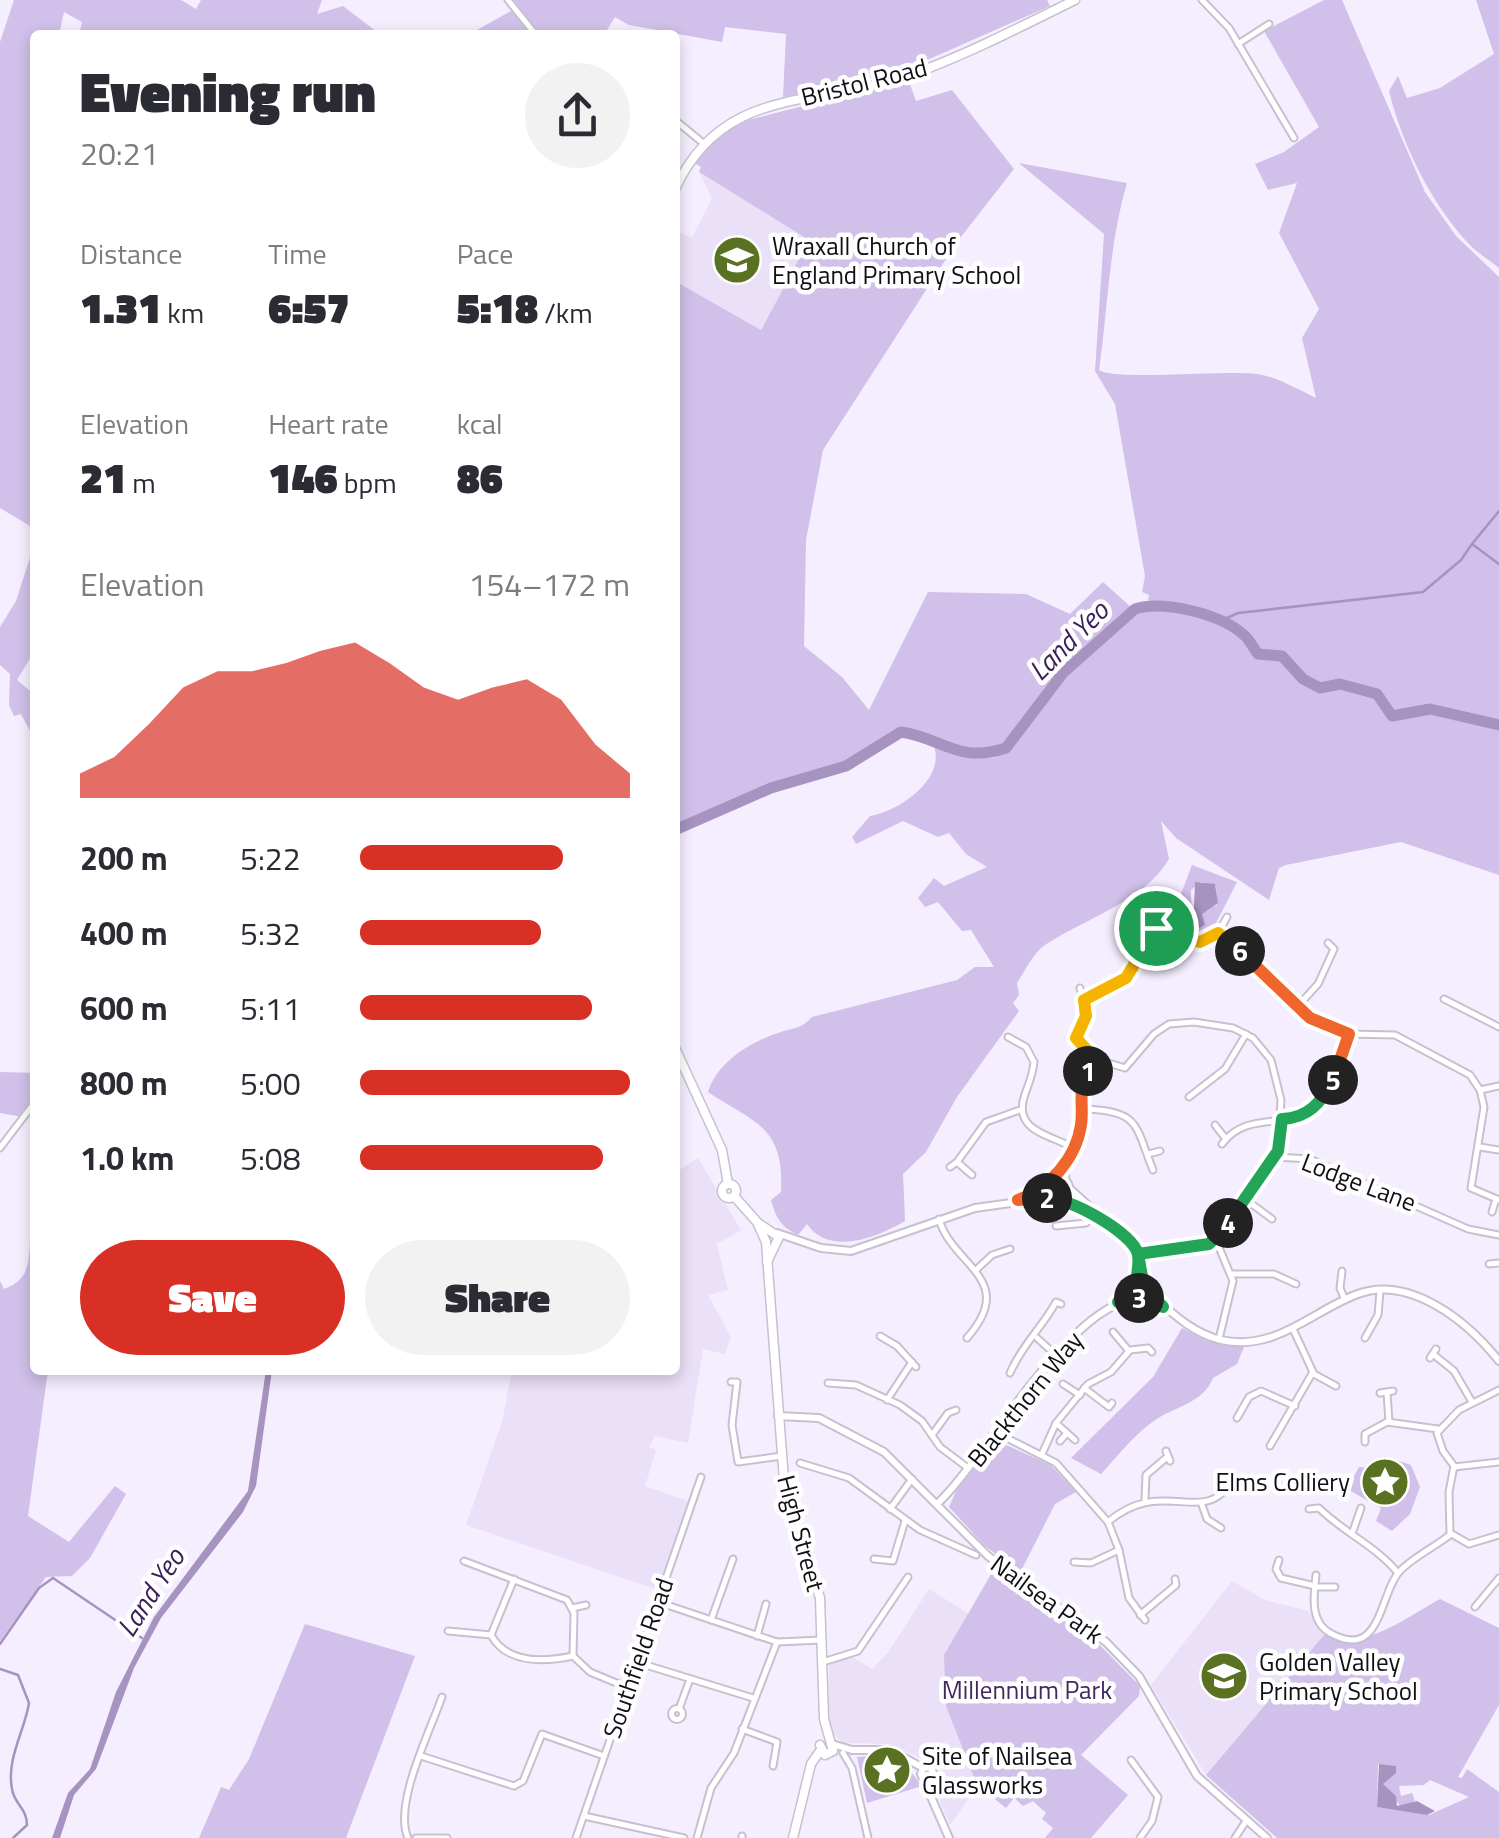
<!DOCTYPE html>
<meta charset="utf-8">
<style>
:root{--surface:#fff;--page:#f2f2f3;--text:#2b2b33;--muted:#7c7c81;--accent:#d93025}
body{margin:0;font-family:"Titillium Web",sans-serif;background:var(--page);color:var(--text);height:100vh;display:flex;flex-direction:column;font-size:38px;white-space:nowrap}
*{box-sizing:border-box;margin:0}
p{font-size:32px;color:var(--muted)}
.icon{flex:none;width:55px;height:55px;fill:none;stroke:currentColor;stroke-width:2;stroke-linecap:round;stroke-linejoin:round}
.map{position:relative;flex:1;overflow:hidden}
.details{position:absolute;left:30px;top:30px;width:650px;height:1345px;display:flex;flex-direction:column;background:var(--surface);border-radius:10px;box-shadow:0 5px 15px #0003}
.details>*{flex:none}
.pin{position:absolute;display:grid;place-items:center;width:85px;height:85px;color:#fff;margin:-42px;border:5px solid #fff;border-radius:50%;box-shadow:0 2px 10px #0007}
.km{position:absolute;width:50px;height:50px;margin:-25px;border-radius:50%;background:#222;color:#fff;font-size:28px;line-height:50px;text-align:center}
.round{display:grid;place-items:center;flex:none;width:105px;height:105px;border-radius:52px;background:var(--page)}
.overview{display:flex;align-items:center;justify-content:space-between;height:170px;padding:0 50px}
h1{font-size:55px;font-weight:800;line-height:75px}
.stats{display:grid;grid-template-columns:repeat(3,1fr);gap:15px;height:170px;padding:10px 50px}
.stats div{display:grid;align-content:center}
.stats b{font-size:42px;font-weight:800}
.stats small{font-size:28px;font-weight:400}
.stats p{font-size:28px}
.chart{height:280px;padding:20px 50px}
.chart p{display:flex;justify-content:space-between}
.chart svg{width:100%;height:180px;margin-top:10px;fill:var(--accent);opacity:.7}
.button{display:flex;gap:20px;margin-top:auto;padding:20px 50px}
.button a{flex:1;height:115px;border-radius:60px;background:var(--accent);color:#fff;font-size:40px;font-weight:800;line-height:115px;text-align:center}
.button a+a{background:var(--page);color:var(--text)}
ul{padding:0 50px;list-style:none;font-size:32px}
li{display:grid;grid-template-columns:160px 120px 1fr;align-items:center;height:75px}
li i{height:25px;border-radius:12px;background:var(--accent)}
.map>svg:first-child{display:block}
</style>
<div class="map">
<svg width="1499" height="1838" viewBox="0 0 1499 1838">
<rect width="100%" height="100%" fill="#f5eeff"/>
<!-- built -->
<g fill="#eae0f7">
<polygon points="699,172 809,240 761,330 675,281 675,230 692,238 712,199"/>
<polygon points="698,1158 741,1230 717,1244 728,1290 708,1295 731,1337 725,1354 703,1349 688,1443 655,1436 649,1447 656,1450 645,1486 696,1504 664,1592 466,1525 502,1422 512,1370 675,1370 675,1173"/>
<polygon points="1232,1581 1265,1600 1308,1611 1324,1635 1206,1775 1151,1685"/>
<polygon points="929,1589 969,1614 981,1781 950,1825 935,1789 944,1769 937,1756 925,1760 890,1744 843,1743 829,1730 829,1658 848,1654 872,1669 889,1651"/>
</g>
<!-- green -->
<g fill="#d1c0e9" fill-rule="evenodd">
<polygon points="14,0 181,0 196,9 201,0 322,0 317,14 343,6 381,35 79,35 82,22 64,12 59,35 35,35 35,529 0,508 0,42"/>
<polygon points="514,0 1047,0 1050,6 900,72 783,97 786,34 725,27 722,42 629,25 615,17 604,35 540,35"/>
<path d="M1324,0H1342L1425,192L1456,236L1499,277V875L1401,842L1286,865L1279,868L1269,900L1176,838L1161,821L1169,859C1145,901 1084,919 1045,945C1033,953 1025,971 1017,983L1019,995L1013,1003L1019,1011L957,1097L926,1152L903,1174L905,1221C878,1237 829,1257 807,1224L798,1235C781,1227 776,1218 771,1200L781,1192C785,1124 750,1121 708,1092C716,1064 749,1042 778,1033C794,1027 800,1030 812,1017L957,980L975,967H994L971,930L962,931L938,902L925,907L918,898L934,878L944,886L987,867L966,854L949,833L938,837L903,821L856,844L852,837L870,816C897,812 946,780 934,746L951,754L996,758L936,745L904,731L839,766L774,785L675,829V281L761,330L809,240L699,172L701,167L694,163L723,132L744,121L908,79L916,101L952,90L1014,169L957,242L823,450L806,540L804,646L842,677L869,710L928,592L1026,594L1070,614L1103,582L1132,608L1148,601L1149,595L1142,592L1145,576L1115,404L1095,371L1104,234L1019,163L1127,183C1109,243 1108,307 1099,370C1115,381 1226,370 1257,374C1277,377 1297,389 1316,398L1302,338L1319,309L1279,233L1297,183L1268,190L1255,164L1284,152L1319,127L1264,31Z"/>
<path d="M1476,0H1499V268C1491,261 1482,256 1474,249C1434,210 1402,145 1389,91L1398,76L1407,98L1440,88L1494,54Z"/>
<polygon points="512,11 531,35 468,35 509,12"/>
<polygon points="35,542 35,650 17,680 35,695 35,740 21,714 14,716 9,705 10,674 0,665 0,627 16,601"/>
<path d="M1192,865L1237,882L1213,929L1196,937L1183,928L1181,894ZM1201,882L1216,886L1217,905L1206,908L1192,930L1191,890Z"/>
<polygon points="0,1072 35,1073 35,1094 23,1117 0,1113"/>
<path d="M30,1243L35,1247V1370H48L28,1516L69,1542L115,1486L126,1494L90,1558L72,1576L46,1577L0,1641V1281L4,1289C28,1280 28,1267 30,1243Z"/>
<path d="M1182,1328L1206,1340L1244,1347L1237,1364L1213,1378C1202,1405 1173,1406 1151,1423C1132,1437 1117,1457 1101,1474L1071,1458L1153,1377Z"/>
<polygon points="997,1441 1051,1465 1076,1492 1055,1504 1020,1573 984,1545 949,1507 957,1489"/>
<polygon points="1390,1458 1411,1465 1420,1487 1410,1514 1392,1531 1376,1521 1381,1508 1347,1489 1359,1467 1379,1468"/>
<polygon points="991,1564 1087,1632 1140,1686 1139,1696 1081,1755 1128,1795 1091,1838 1045,1838 1053,1828 1042,1819 1046,1813 1033,1801 1023,1806 1014,1798 1006,1808 977,1785 946,1706 944,1655 990,1576"/>
<path d="M1440,1599L1499,1628V1705L1458,1777L1462,1778L1467,1769L1499,1792V1838H1277L1206,1775L1324,1635C1364,1652 1405,1618 1440,1599ZM1378,1764L1396,1767L1383,1784L1401,1807L1415,1801L1412,1793L1401,1796L1399,1786L1424,1785L1430,1780L1469,1797L1429,1815L1377,1807Z"/>
<polygon points="305,1624 415,1656 346,1838 199,1838 221,1787 229,1790 249,1759"/>
<polygon points="885,1755 905,1764 922,1786 867,1803 857,1757"/>
</g>
<!-- water -->
<g fill="#a693bf">
<polygon points="1195,882 1215,884 1218,903 1202,914 1205,925 1193,931"/>
<polygon points="266,1370 272,1370 256,1486 243,1512 161,1618 134,1668 96,1769 74,1795 60,1838 52,1838 68,1793 90,1769 116,1692 154,1617 248,1491"/>
<polygon points="1379,1764 1396,1766 1396,1773 1383,1784 1396,1796 1397,1806 1417,1801 1435,1811 1427,1815 1377,1807"/>
</g>
<g fill="none" stroke-linecap="round" stroke-linejoin="round">
<!-- stream -->
<g stroke="#a693bf" stroke-width="2.5">
<polyline points="1472,544 1499,511"/>
<polyline points="1218,622 1238,613 1423,592 1461,560 1472,544 1499,564"/>
<polyline points="0,1644 39,1588 53,1578 142,1638"/>
<path d="M0,1669L18,1675L29,1703C25,1730 6,1759 12,1789C14,1804 27,1808 27,1825L13,1838"/>
</g>
<!-- river -->
<path stroke="#a693bf" stroke-width="11" d="M675,830L771,788L846,766L901,732C943,738 958,764 1006,748L1063,673L1135,609C1164,600 1221,614 1244,635C1250,640 1253,648 1258,654L1282,656L1303,679L1320,688L1340,684L1377,694L1392,716L1430,709L1499,725"/>
<!-- minor casing -->
<g stroke="#c6c0d0" stroke-width="9">
<g id="minor">
<polyline points="508,0 536,35"/>
<polyline points="1202,0 1229,28 1294,138"/>
<polyline points="1238,44 1269,24"/>
<polyline points="675,120 703,143"/>
<polyline points="1218,933 1234,942 1316,1022 1349,1034 1395,1035 1470,1075 1480,1090 1484,1107 1471,1188 1499,1200"/>
<polyline points="1080,988 1086,1014 1076,1038 1095,1059 1125,1068 1154,1034 1169,1024 1194,1022 1233,1028 1253,1038 1271,1060 1281,1100 1278,1151 1219,1236 1202,1246 1138,1254"/>
<polyline points="1444,999 1499,1027"/>
<path d="M1084,1000L1127,978L1159,926L1173,922L1185,938C1207,948 1217,936 1227,917"/>
<polyline points="1298,1006 1318,984 1334,949 1328,943"/>
<path d="M1008,1037L1026,1047L1034,1062C1033,1074 1029,1083 1025,1094C1012,1130 1047,1134 1072,1147"/>
<polyline points="1480,1090 1499,1086"/>
<polyline points="1189,1097 1225,1069 1246,1034"/>
<path d="M1082,1109C1141,1110 1135,1126 1153,1170"/>
<polyline points="1215,1125 1226,1139"/>
<path d="M1222,1144C1241,1118 1268,1124 1295,1118C1329,1111 1343,1062 1349,1034"/>
<polyline points="1480,1147 1499,1150"/>
<polyline points="0,1148 35,1102"/>
<polyline points="1148,1154 1160,1151"/>
<polyline points="1275,1157 1310,1159 1468,1229 1499,1235"/>
<polyline points="957,1162 986,1122 1020,1110"/>
<polyline points="1065,1164 1066,1182"/>
<polyline points="950,1167 957,1162 972,1175"/>
<polyline points="1053,1180 1080,1132 1080,1089 1095,1059"/>
<polyline points="1245,1199 1272,1219"/>
<polyline points="1492,1212 1496,1199"/>
<path d="M939,1219C952,1266 1019,1279 967,1338"/>
<polyline points="1056,1226 1086,1223 1095,1215"/>
<polyline points="1218,1245 1233,1281 1219,1339"/>
<polyline points="1489,1264 1499,1263"/>
<polyline points="977,1269 992,1255 1010,1249"/>
<polyline points="1342,1271 1340,1288 1345,1300"/>
<polyline points="1232,1274 1274,1274 1296,1284"/>
<polyline points="1113,1332 1129,1351"/>
<polyline points="880,1336 897,1346 916,1367"/>
<polyline points="1037,1338 1057,1356"/>
<polyline points="1365,1338 1378,1315 1380,1291"/>
<polyline points="1433,1354 1454,1371 1472,1402"/>
<polyline points="1430,1358 1436,1349"/>
<path d="M1010,1373C1022,1345 1041,1329 1056,1302L1061,1304"/>
<polyline points="1312,1373 1336,1386"/>
<polyline points="731,1382 737,1382 732,1425 738,1462 782,1456"/>
<polyline points="828,1383 856,1385 900,1405 922,1421 940,1447 968,1468"/>
<polyline points="1063,1384 1080,1395"/>
<polyline points="1084,1388 1109,1407 1112,1403"/>
<polyline points="1499,1390 1459,1410 1437,1433 1443,1451 1454,1466 1449,1492 1450,1533 1469,1544 1499,1535"/>
<polyline points="1380,1393 1393,1391"/>
<polyline points="1387,1393 1389,1422"/>
<polyline points="887,1400 912,1362"/>
<polyline points="1237,1418 1249,1397 1261,1391 1295,1406"/>
<polyline points="1056,1423 1075,1440"/>
<polyline points="995,1432 1056,1463 1108,1522 1119,1550 1129,1598 1145,1620"/>
<polyline points="932,1435 948,1413 956,1410"/>
<polyline points="1060,1441 1067,1433"/>
<polyline points="1365,1442 1365,1434 1387,1422 1438,1429"/>
<polyline points="1270,1446 1313,1372 1293,1329"/>
<polyline points="1166,1451 1170,1461"/>
<polyline points="1042,1454 1056,1423 1088,1384 1111,1372 1130,1350 1148,1348 1152,1352"/>
<polyline points="800,1463 849,1478 920,1530 976,1555"/>
<polyline points="1454,1467 1499,1462"/>
<polyline points="1145,1499 1146,1475 1166,1458"/>
<polyline points="1202,1505 1207,1519 1221,1528"/>
<polyline points="890,1509 912,1479"/>
<path d="M1309,1509L1319,1508C1344,1533 1375,1545 1398,1573"/>
<path d="M1108,1522C1157,1480 1196,1518 1222,1493L1219,1488"/>
<polyline points="1353,1531 1361,1508"/>
<polyline points="874,1559 893,1561 905,1521"/>
<polyline points="1279,1560 1276,1569 1281,1578 1315,1586"/>
<polyline points="464,1561 567,1600 574,1613 573,1656"/>
<polyline points="1074,1562 1091,1563 1119,1550"/>
<path d="M1316,1575C1314,1594 1309,1621 1330,1633C1382,1662 1379,1593 1400,1571C1413,1557 1435,1547 1451,1534"/>
<polyline points="1315,1587 1335,1587"/>
<polyline points="658,1602 777,1642 822,1640"/>
<polyline points="1475,1607 1499,1578"/>
<polyline points="572,1608 586,1605"/>
<polyline points="1140,1615 1176,1585 1175,1579"/>
<polyline points="711,1620 733,1559"/>
<path d="M448,1631L491,1635C507,1664 545,1662 573,1656L590,1672L626,1687"/>
<polyline points="491,1635 514,1579"/>
<polyline points="757,1636 766,1604"/>
<polyline points="636,1662 753,1698"/>
<polyline points="823,1662 858,1651 908,1577"/>
<circle cx="677" cy="1714" r="5.5"/>
<polyline points="679,1709 690,1679"/>
<polyline points="742,1729 777,1742 773,1766"/>
<polyline points="843,1753 852,1768 868,1838"/>
<polyline points="421,1756 514,1786 523,1781 542,1734 604,1756"/>
<polyline points="1131,1760 1158,1797 1152,1821 1140,1838"/>
<polyline points="584,1816 684,1838"/>
<path d="M408,1838C393,1805 430,1731 442,1697"/>
<polyline points="416,1838 447,1838"/>
<polyline points="576,1838 701,1477"/>
<polyline points="697,1838 711,1788 734,1753 777,1642"/>
<polyline points="742,1838 742,1836"/>
<polyline points="1235,1838 1246,1821"/>
</g>
</g>
<!-- tertiary casing -->
<g stroke="#c6c0d0" stroke-width="10">
<g id="tertiary">
<circle cx="1059" cy="1188" r="10"/>
<polyline points="1069,1188 1133,1246 1144,1286"/>
<polyline points="1061,1199 1086,1210"/>
<polyline points="777,1233 821,1248 851,1251 975,1208 1054,1197"/>
<polyline points="1136,1286 1138,1259"/>
<path d="M1117,1302L1140,1285C1165,1305 1187,1332 1221,1340C1274,1352 1310,1313 1355,1295C1409,1273 1468,1322 1499,1361"/>
<polyline points="778,1416 819,1418 884,1452 988,1556 1106,1642 1139,1676 1197,1776 1267,1838"/>
<path d="M938,1503C984,1462 1085,1274 1153,1302"/>
<polyline points="832,1744 852,1750 891,1750 923,1768"/>
<polyline points="925,1780 934,1776 931,1767 923,1768 921,1774 949,1838"/>
</g>
</g>
<!-- secondary casing -->
<g stroke="#c6c0d0" stroke-width="11">
<g id="secondary">
<path d="M675,189C724,82 821,108 913,74C970,53 1022,26 1075,0"/>
<polyline points="675,1048 722,1150 728,1184"/>
<circle cx="729" cy="1191" r="7"/>
<polyline points="734,1196 757,1222 766,1242 784,1480 820,1598 824,1719 833,1751 825,1755 820,1745"/>
<polyline points="758,1223 779,1237 767,1262"/>
<polyline points="793,1838 811,1764 820,1751"/>
</g>
</g>
<!-- minor -->
<use href="#minor" stroke="#fff" stroke-width="5"/>
<!-- tertiary -->
<use href="#tertiary" stroke="#fff" stroke-width="6"/>
<!-- secondary -->
<use href="#secondary" stroke="#fff" stroke-width="8"/>
</g>
<g fill="none" stroke-linecap="round" stroke-linejoin="round">
<!-- split-1 casing -->
<g stroke="#fff" stroke-width="20">
<polyline id="split-1" points="1088,1071 1095,1059 1076,1038 1086,1016 1084,1000 1126,978 1156,928"/>
</g>
<!-- split-2 casing -->
<g stroke="#fff" stroke-width="20">
<path id="split-2" d="M1047,1198L1018,1200C1048,1190 1076,1159 1081,1125C1084,1105 1077,1090 1088,1071"/>
</g>
<!-- split-3 casing -->
<g stroke="#fff" stroke-width="20">
<path id="split-3" d="M1047,1198C1068,1197 1132,1232 1138,1254C1140,1263 1136,1277 1136,1286L1118,1302L1139,1298"/>
</g>
<!-- split-4 casing -->
<g stroke="#fff" stroke-width="20">
<polyline id="split-4" points="1139,1298 1163,1307 1144,1287 1138,1254 1209,1244 1228,1223"/>
</g>
<!-- split-5 casing -->
<g stroke="#fff" stroke-width="20">
<path id="split-5" d="M1228,1223L1278,1151L1282,1119C1308,1118 1321,1103 1333,1080"/>
</g>
<!-- split-6 casing -->
<g stroke="#fff" stroke-width="20">
<polyline id="split-6" points="1240,951 1310,1018 1349,1034 1333,1080"/>
</g>
<!-- split-7 casing -->
<g stroke="#fff" stroke-width="20">
<polyline id="split-7" points="1156,928 1173,922 1185,938 1200,942 1218,933 1240,951"/>
</g>
<!-- split-1 -->
<use href="#split-1" stroke="#f5b400" stroke-width="12"/>
<!-- split-2 -->
<use href="#split-2" stroke="#f0652b" stroke-width="12"/>
<!-- split-3 -->
<use href="#split-3" stroke="#22a559" stroke-width="12"/>
<!-- split-4 -->
<use href="#split-4" stroke="#22a559" stroke-width="12"/>
<!-- split-5 -->
<use href="#split-5" stroke="#22a559" stroke-width="12"/>
<!-- split-6 -->
<use href="#split-6" stroke="#f0652b" stroke-width="12"/>
<!-- split-7 -->
<use href="#split-7" stroke="#f5b400" stroke-width="12"/>
</g>
<!-- icons -->
<defs>
<g id="school-disc" transform="scale(2.5)"><circle r="9.5" fill="#5a7122" stroke="#fefefe"/><path d="M0-5L7-2L0 1L-7-2ZM-4 1L0 2.5L4 1V4Q0 6-4 4Z" fill="#fff"/></g>
<g id="sight-disc" transform="scale(2.5)"><circle r="9.5" fill="#5a7122" stroke="#fefefe"/><path d="M0-6L1.8-2.2L6-1.7L2.9 1.2L3.7 5.4L0 3.3L-3.7 5.4L-2.9 1.2L-6-1.7L-1.8-2.2Z" fill="#fff"/></g>
</defs>
<g fill-rule="evenodd">
<use href="#school-disc" x="737" y="260"/>
<use href="#sight-disc" x="1385" y="1482"/>
<use href="#school-disc" x="1224" y="1676"/>
<use href="#sight-disc" x="887" y="1770"/>
</g>
<g text-anchor="middle" dominant-baseline="central" stroke-width="9" stroke-linejoin="round" paint-order="stroke">
<!-- street labels -->
<g font-size="25" fill="#110f15" stroke="#fefefe">
<text transform="translate(864 82) rotate(-14)">Bristol Road</text>
<text transform="translate(1359 1182) rotate(21)">Lodge Lane</text>
<text transform="translate(1025 1399) rotate(-51)">Blackthorn Way</text>
<text transform="translate(801 1533) rotate(75)">High Street</text>
<text transform="translate(1047 1599) rotate(36)">Nailsea Park</text>
<text transform="translate(638 1658) rotate(-71)">Southfield Road</text>
</g>
<!-- poi labels -->
<g font-size="25" fill="#110f15" stroke="#fefefe" text-anchor="start">
<text x="772" y="246">Wraxall Church of<tspan x="772" dy="29">England Primary School</tspan></text>
<text x="1350" y="1482" text-anchor="end">Elms Colliery</text>
<text x="1259" y="1662">Golden Valley<tspan x="1259" dy="29">Primary School</tspan></text>
<text x="922" y="1756">Site of Nailsea<tspan x="922" dy="29">Glassworks</tspan></text>
</g>
<!-- park labels -->
<g font-size="25" fill="#43285f" stroke="#fefefe">
<text x="1027" y="1690">Millennium Park</text>
</g>
<!-- water labels -->
<g font-size="28" font-style="italic" fill="#3b2057" stroke="#fefefe">
<text transform="translate(1068 640) rotate(-45)">Land Yeo</text>
<text transform="translate(150 1592) rotate(-57)">Land Yeo</text>
</g>
</g>
</svg>
<div class="pin" style="left:1156px;top:928px;background:#1e9e55"><svg class="icon" aria-label="arrive" viewBox="0 0 24 24"><path d="M6 21V4h12l-3 4 3 4H6"/></svg></div>
<b class="km" style="left:1088px;top:1071px">1</b>
<b class="km" style="left:1047px;top:1198px">2</b>
<b class="km" style="left:1139px;top:1298px">3</b>
<b class="km" style="left:1228px;top:1223px">4</b>
<b class="km" style="left:1333px;top:1080px">5</b>
<b class="km" style="left:1240px;top:951px">6</b>
<section class="details">
<div class="overview"><div><h1>Evening run</h1><p>20:21</p></div><a class="round"><svg class="icon" aria-label="share" viewBox="0 0 24 24"><path d="M12 15V3M7 8l5-5 5 5M5 13v7h14v-7"/></svg></a></div>
<div class="stats">
<div><p>Distance</p><b>1.31<small> km</small></b></div>
<div><p>Time</p><b>6:57</b></div>
<div><p>Pace</p><b>5:18<small> /km</small></b></div>
</div>
<div class="stats">
<div><p>Elevation</p><b>21<small> m</small></b></div>
<div><p>Heart rate</p><b>146<small> bpm</small></b></div>
<div><p>kcal</p><b>86</b></div>
</div>
<div class="chart"><p><span>Elevation</span>154–172 m</p>
<svg viewBox="0 0 160 44" preserveAspectRatio="none"><path d="M0 44V38L10 34L20 26L30 17L40 13L50 13L60 11L70 8L80 6L90 11L100 17L110 20L120 17L130 15L140 20L150 31L160 38V44z"/></svg>
</div>
<ul>
<li><b>200 m</b>5:22<i style="width:75%"></i></li>
<li><b>400 m</b>5:32<i style="width:67%"></i></li>
<li><b>600 m</b>5:11<i style="width:86%"></i></li>
<li><b>800 m</b>5:00<i style="width:100%"></i></li>
<li><b>1.0 km</b>5:08<i style="width:90%"></i></li>
</ul>
<div class="button"><a>Save</a><a>Share</a></div>
</section>
</div>
